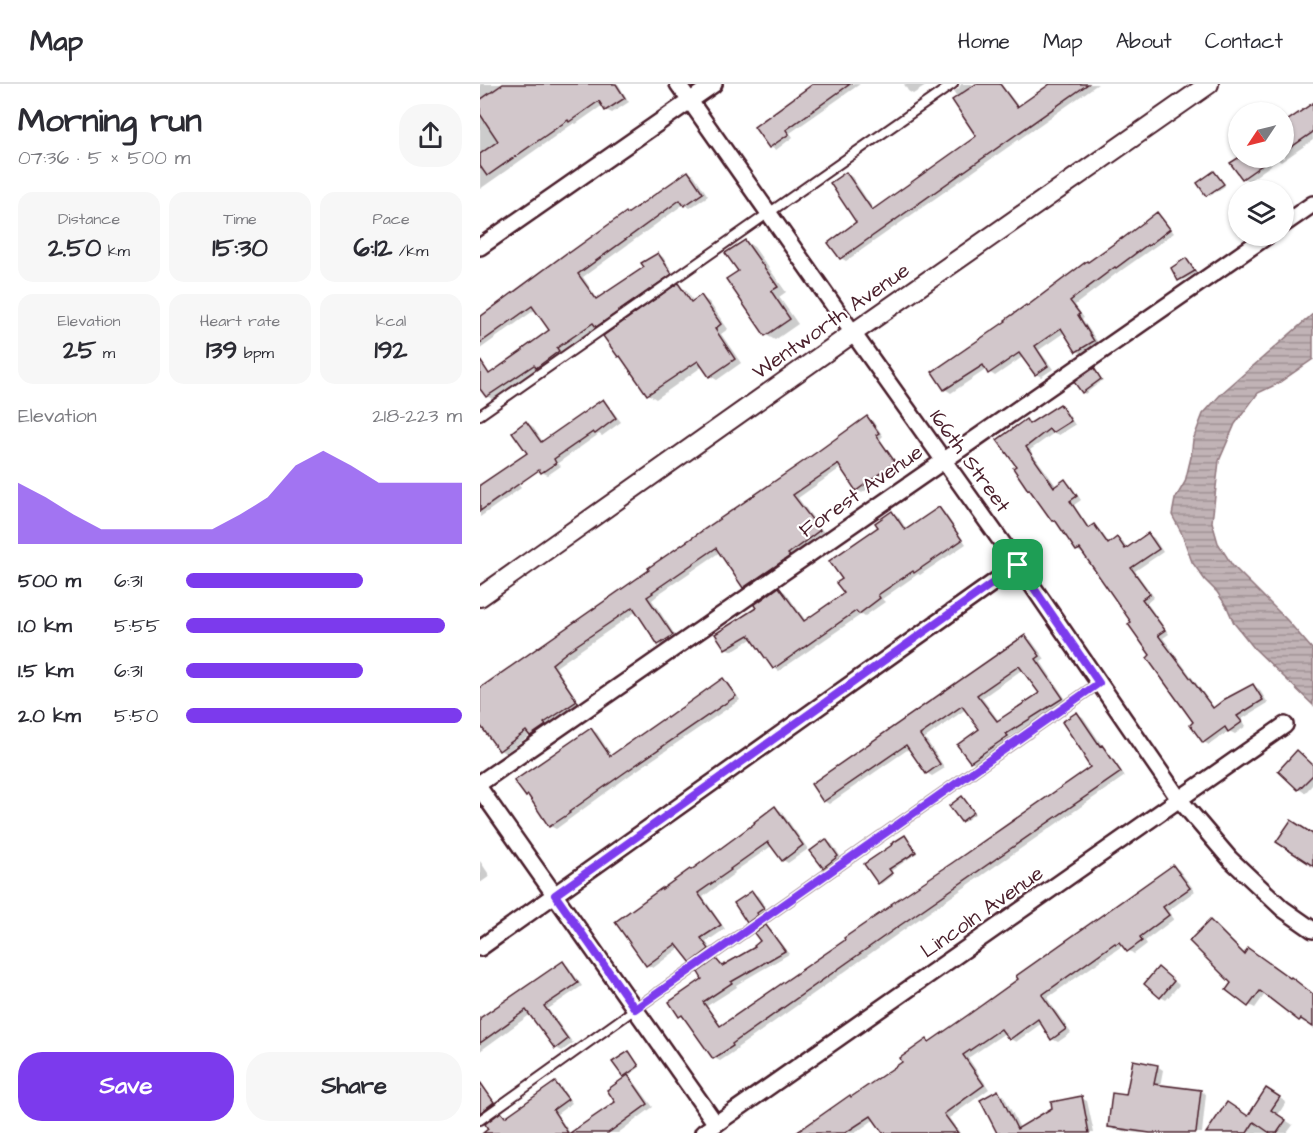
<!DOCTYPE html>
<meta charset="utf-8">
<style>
:root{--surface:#fff;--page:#f7f7f7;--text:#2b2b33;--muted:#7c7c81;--line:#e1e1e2;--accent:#7c3aed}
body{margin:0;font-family:"Architects Daughter",sans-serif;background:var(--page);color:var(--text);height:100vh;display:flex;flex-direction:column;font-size:22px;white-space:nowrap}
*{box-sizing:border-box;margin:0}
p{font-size:20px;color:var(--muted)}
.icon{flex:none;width:33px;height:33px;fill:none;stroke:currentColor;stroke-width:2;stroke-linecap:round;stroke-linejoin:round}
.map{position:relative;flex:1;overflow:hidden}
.side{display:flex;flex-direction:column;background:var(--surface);width:480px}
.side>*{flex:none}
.needle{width:39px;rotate:235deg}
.tools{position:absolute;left:748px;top:18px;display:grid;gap:12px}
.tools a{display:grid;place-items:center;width:66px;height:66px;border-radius:50%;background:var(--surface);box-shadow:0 2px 4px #0004;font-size:30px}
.pin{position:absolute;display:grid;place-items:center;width:51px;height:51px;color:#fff;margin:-26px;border-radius:12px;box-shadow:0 3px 9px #0006}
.round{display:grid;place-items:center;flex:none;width:63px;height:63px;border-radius:24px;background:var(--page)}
.head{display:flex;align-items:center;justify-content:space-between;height:102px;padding:0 18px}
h1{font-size:33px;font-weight:700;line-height:45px}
.metrics{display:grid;grid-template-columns:repeat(3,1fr);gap:9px;height:102px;padding:6px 18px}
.metrics div{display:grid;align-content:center;border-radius:15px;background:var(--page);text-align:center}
.metrics b{font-size:26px;font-weight:700}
.metrics small{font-size:16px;font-weight:400}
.metrics p{font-size:16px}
.chart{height:168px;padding:12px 18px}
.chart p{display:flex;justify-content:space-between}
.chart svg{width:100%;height:108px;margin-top:6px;fill:var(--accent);opacity:.7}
.button{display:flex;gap:12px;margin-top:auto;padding:12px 18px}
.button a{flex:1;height:69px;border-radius:24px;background:var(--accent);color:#fff;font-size:24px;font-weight:700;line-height:69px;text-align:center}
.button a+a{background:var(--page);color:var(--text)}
ul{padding:0 18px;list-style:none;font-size:20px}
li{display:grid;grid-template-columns:96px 72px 1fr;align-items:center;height:45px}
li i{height:15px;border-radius:8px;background:var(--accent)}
header{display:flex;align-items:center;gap:36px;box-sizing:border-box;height:84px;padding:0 30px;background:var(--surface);border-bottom:2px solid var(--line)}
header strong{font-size:28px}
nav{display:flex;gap:33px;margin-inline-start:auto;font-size:21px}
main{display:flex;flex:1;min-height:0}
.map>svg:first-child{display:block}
</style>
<header>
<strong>Map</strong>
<nav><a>Home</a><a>Map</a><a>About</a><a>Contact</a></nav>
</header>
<main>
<section class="side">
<div class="head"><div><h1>Morning run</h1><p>07:36 · 5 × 500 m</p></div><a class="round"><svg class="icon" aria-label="share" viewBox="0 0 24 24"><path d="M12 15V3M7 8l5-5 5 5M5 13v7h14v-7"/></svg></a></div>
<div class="metrics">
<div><p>Distance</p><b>2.50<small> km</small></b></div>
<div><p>Time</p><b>15:30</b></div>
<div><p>Pace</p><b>6:12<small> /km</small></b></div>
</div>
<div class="metrics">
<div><p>Elevation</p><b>25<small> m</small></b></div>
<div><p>Heart rate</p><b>139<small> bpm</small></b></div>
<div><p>kcal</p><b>192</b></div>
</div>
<div class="chart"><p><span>Elevation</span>218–223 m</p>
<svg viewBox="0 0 160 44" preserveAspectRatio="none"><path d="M0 44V19L10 25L20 32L30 38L40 38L50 38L60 38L70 38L80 32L90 25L100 12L110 6L120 12L130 19L140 19L150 19L160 19V44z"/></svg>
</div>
<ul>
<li><b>500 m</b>6:31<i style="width:64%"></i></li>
<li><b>1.0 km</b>5:55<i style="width:94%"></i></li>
<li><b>1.5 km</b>6:31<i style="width:64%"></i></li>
<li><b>2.0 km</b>5:50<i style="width:100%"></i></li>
</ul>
<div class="button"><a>Save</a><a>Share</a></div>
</section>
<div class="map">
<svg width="833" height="1049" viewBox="0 0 833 1049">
<defs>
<pattern id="water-rules" width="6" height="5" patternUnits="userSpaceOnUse" patternTransform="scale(1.5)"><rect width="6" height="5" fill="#c1b3b6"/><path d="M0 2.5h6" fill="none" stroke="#9f9194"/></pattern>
</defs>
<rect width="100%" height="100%" fill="#fff"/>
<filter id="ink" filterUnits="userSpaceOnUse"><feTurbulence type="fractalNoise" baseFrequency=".0167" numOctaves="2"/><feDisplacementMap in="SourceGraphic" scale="12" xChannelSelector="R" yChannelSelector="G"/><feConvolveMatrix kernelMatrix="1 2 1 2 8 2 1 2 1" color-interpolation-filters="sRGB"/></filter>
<g filter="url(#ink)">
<!-- water -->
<polygon fill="url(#water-rules)" stroke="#91787e" stroke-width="1.5" points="833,230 833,275 797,300 778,309 755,340 739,377 732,438 738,459 752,481 807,536 833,566 833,621 774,564 754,539 747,523 737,508 725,496 712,478 701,448 692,431 695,415 705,398 711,373 713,356 723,330 742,309"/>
<!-- shadow -->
<g fill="#0003" fill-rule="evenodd">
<polygon points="0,0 138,0 149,18 132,29 126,26 123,21 96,40 94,39 0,105"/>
<polygon points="335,0 380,0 310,49 313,53 296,66 290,63"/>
<polygon points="424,0 449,0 433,10 428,7"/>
<polygon points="481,0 492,0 493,2 496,0 521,0 539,23 572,0 618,0 366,177 361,174 378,138 366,90 372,93 394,126 498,52 474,8 479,4"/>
<polygon points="833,21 833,56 801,78 798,76 769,97 763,94 752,79 760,74 804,74 804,41"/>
<polygon points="208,88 214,91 228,112 210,124 204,120 103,193 118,216 166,184 178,170 183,173 196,193 122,245 117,242 81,268 83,271 62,286 59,284 12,315 7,312 0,302 0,296 45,267 71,247 56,225 0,265 0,234"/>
<polygon points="734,88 745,102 730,112 719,100"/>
<polygon points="677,130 682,133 694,149 642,186 641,186 595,221 604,234 602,235 619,260 603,270 597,267 585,248 559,266 573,285 561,293 556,290 544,272 515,292 509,288 507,285 471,309 465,305 454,288 609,180"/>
<polygon points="265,157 274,163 306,208 299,213 318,240 295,256 286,251 260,187"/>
<polygon points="706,176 709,177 716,189 702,197 700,196"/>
<path d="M198,201L206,206L214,218L221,213L229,218L248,245L241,250L261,279L237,296L230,292L223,282L176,315L168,310L143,275L139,272L125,253ZM201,205H204L217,224L214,225Z"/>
<polygon points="616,287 623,296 605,310 603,308"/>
<polygon points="123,317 128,321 141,338 122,352 119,350 78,379 81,382 68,391 58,387 46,371 49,369 46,339 52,342 63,358"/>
<polygon points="580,322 585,325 595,341 579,351 574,349 550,366 577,403 585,397 590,400 601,416 594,421 610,445 614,442 619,445 630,460 637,455 643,458 648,465 668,451 674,454 683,468 655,487 674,513 667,519 689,550 683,554 735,625 773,602 779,605 788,619 762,635 766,642 755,650 749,647 729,661 724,658 716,639 653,539 605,468 603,470 597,466 580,440 573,436 538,382 546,337 552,340"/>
<polygon points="387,333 392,336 403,352 400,355 419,382 382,409 377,406 362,383 318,414 345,450 269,506 264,503 240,468 177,511 177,512 172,516 197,554 184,563 179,560 157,527 76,583 101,621 68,642 70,644 56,654 50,651 25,669 20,666 0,637 0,605"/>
<polygon points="29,388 41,404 0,433 0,402"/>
<polygon points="459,425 464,428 486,460 440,491 438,490 402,515 405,518 385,532 382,530 299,587 294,584 273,554 252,567 246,564 278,524 299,505 305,508 326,537 366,510 364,496 400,443 412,429 418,432 427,446"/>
<path d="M545,553L551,556L565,575L561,578L587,617L530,653L532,655L496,680L491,677L501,645L486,625L445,654L465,684L452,692L447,689L430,664L349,720L344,717ZM543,585L561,610L519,637L502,614Z"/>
<polygon points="244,596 249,599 260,616 150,691 76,745 70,742 51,714 47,711 111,646 117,649 132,672"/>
<polygon points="597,630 603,633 624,664 627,666 645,692 425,845 257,964 258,965 240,977 234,974 207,934 200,932 191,919 225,895 237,877 244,883 277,864 282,858 286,842 291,846 309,870 256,901 257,903 227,922 242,943 612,683"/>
<polygon points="818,668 833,680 833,700 825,709 819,705 800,687"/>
<polygon points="482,714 495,730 484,738 482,737"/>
<polygon points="295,724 301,727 328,765 308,779 303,776 293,761 254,788 255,789 223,813 245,845 226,858 234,869 217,881 212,878 201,863 173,884 167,881 212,787"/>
<polygon points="425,753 427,754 437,769 411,787 413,791 401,800 399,799"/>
<polygon points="346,757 352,760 363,776 350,786 344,783"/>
<polygon points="0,777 10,792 0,799"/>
<polygon points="693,783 699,786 715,807 688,827 694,835 665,857 667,860 654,870 642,862 567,914 591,949 578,958 572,955 562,939 536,958 530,955 525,949 488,974 509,1005 469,1034 480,1049 405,1049 395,1035 375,1049 318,1049 372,1014 450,959 489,932"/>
<polygon points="272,809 278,812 289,828 274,841 268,838"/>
<polygon points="731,838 736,841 766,871 833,911 833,942 827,937 825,939 820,936 785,910 775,924 769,921 753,899"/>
<polygon points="83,879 88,882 102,902 68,925 93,959 82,967 76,964 51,930 0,967 0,935"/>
<polygon points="684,889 699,901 686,916 681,913"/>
<polygon points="151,970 160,983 147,993 153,996 173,1023 138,1049 93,1049 137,1019 147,994 144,992"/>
<polygon points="677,982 683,986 680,1002 721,1007 726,1010 722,1049 659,1049 635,1046 629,1042 648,1013"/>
<polygon points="0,1000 16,1020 1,1030 0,1030"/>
<polygon points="76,1000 81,1003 92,1019 77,1030 90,1049 13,1049 22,1030 28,1033"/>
<polygon points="787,1006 806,1018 798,1031 813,1041 807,1049 728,1049 769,1033"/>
<polygon points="518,1008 524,1012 540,1044 601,1014 607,1017 614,1049 518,1049"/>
</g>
<!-- building -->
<g fill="#d2c7cb" stroke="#4a1f2b" stroke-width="1.5" fill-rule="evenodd">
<polygon points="23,0 136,0 145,14 125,27 119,17 89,38 88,36 7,92 0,82 0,70 18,57 0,30 0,16"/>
<polygon points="333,0 370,0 306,46 309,50 289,64 274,43"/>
<polygon points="496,0 520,0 537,23 570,0 608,0 360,175 348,159 376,138 350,99 366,88 392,126 495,53 496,52 472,16"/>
<polygon points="833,19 833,48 804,68 804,39"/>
<polygon points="758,74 792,74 762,95 750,79"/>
<polygon points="208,87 223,109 204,122 200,116 98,190 116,215 164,183 161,179 178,169 192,190 116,243 113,239 77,264 79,267 56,284 54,281 6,313 0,305 0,276 9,290 43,266 43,265 69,246 52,222 0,259 0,233 88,168 89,169 146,128 147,130"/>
<polygon points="734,87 744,100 726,112 717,99"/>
<polygon points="677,128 690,145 668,162 667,161 636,184 635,183 590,217 600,230 598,231 614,257 596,268 581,244 555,262 568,282 555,291 539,269 508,290 503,281 464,306 452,288 526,237 525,236 546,221 547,222 607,177 608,178 642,154 642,155"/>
<polygon points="265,156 298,203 291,207 310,235 285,252 246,195 258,187 245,169"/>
<polygon points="706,174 715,187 698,197 691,184"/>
<polygon points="198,199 211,218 221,211 241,240 235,245 255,275 229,293 218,277 167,311 140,272 138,273 123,252"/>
<polygon points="614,284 621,295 602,309 594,298"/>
<polygon points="123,315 136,334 115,350 113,348 74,375 76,379 61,389 59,386 0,427 0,401 47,369 32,348 46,337 61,358"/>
<polygon points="580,320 591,337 572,349 569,345 546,363 574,403 585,395 597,412 590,417 608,444 614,440 628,460 637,453 645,465 668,449 679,465 651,484 670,510 662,515 685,546 678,551 733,624 745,615 773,600 783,616 757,632 762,638 748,648 745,643 723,659 710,641 713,638 667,574 670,571 648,540 651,538 600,465 596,467 575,436 572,437 549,405 548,406 533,384 536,382 517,356 546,335 549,340"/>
<polygon points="387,332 399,349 396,351 415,378 376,407 358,380 313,411 340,446 308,470 310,472 263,504 236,464 172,508 173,509 167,513 193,551 178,561 153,523 88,567 72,580 97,617 64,639 66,641 50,652 46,647 19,667 0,641 0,604 169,486 168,484 337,368"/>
<polygon points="459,423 482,456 434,489 433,487 398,511 400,514 379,530 376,527 293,585 269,551 245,565 235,550 276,524 274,521 299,503 324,537 364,509 356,499 362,495 349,477 398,443 395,439 412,427 425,446"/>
<path d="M545,551L560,572L556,575L583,614L526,650L528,652L490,678L477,661L499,645L482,622L440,651L460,680L446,690L426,661L343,718L331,700ZM539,582L559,609L517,637L497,611Z"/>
<polygon points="243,594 256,612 144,689 89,728 90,729 69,743 48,711 46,713 34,697 111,644 130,672 186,633 187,634"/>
<polygon points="597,628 620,662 622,661 641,688 419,842 252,960 253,962 233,975 202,931 199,933 189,918 222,895 218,888 236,875 242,882 275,863 274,862 280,857 274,849 286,841 305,867 251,898 252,899 223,918 240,942 365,856 364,854 412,821 411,820 472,779 610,683 604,674 605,672 582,638"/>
<polygon points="817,666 833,681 833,691 818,706 798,687"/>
<polygon points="482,712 494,728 481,738 469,722"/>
<polygon points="295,722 323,761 302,777 288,758 250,785 251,786 218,809 241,841 221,854 229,865 211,879 196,860 166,882 135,838 182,804 182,805 210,785 211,786 275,739 274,738"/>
<polygon points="811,736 833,750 833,782 796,758"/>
<polygon points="425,751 436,768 409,785 412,789 398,800 384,780 412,761 411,760"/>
<polygon points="346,755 358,772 343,784 330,767"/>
<polygon points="693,781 710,804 683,823 689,831 660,853 662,857 647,868 639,858 636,860 635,859 562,911 586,945 571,956 558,935 529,956 521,945 483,971 504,1001 464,1030 478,1049 403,1049 391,1032 365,1049 316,1049 370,1011 371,1013 422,978 420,974 447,955 449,958 488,931 538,895 536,892"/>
<polygon points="272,807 284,824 277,829 278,831 267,839 254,819"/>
<polygon points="730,836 764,870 768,864 810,894 811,893 833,910 833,943 821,935 819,937 780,907 768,923 746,906 751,899 709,857"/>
<polygon points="83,877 98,899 64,922 88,955 75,965 46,926 0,959 0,934"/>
<polygon points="678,883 694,897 680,914 664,900"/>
<polygon points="149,967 159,982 143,993 132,978"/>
<polygon points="653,976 678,981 674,1000 721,1006 716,1049 670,1049 628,1043 632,1009 646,1011"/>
<polygon points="148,991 168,1020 128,1049 90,1049 135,1018 127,1006"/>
<polygon points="0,998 14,1018 0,1029"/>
<polygon points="75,998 88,1015 73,1026 88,1049 3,1049 8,1045 5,1040 21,1028 25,1033"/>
<polygon points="786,1004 800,1013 791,1026 806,1036 797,1049 790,1049 774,1038 767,1049 726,1049 747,1018 768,1032"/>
<polygon points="518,1006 537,1045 572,1024 571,1018 602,1012 609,1049 517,1049 500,1016"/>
</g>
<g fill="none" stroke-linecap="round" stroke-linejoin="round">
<!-- service casing -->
<g stroke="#4a1f2b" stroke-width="12">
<g id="service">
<polyline points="0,331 473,0"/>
<polyline points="0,1036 155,925 619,599"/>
</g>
</g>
<!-- minor casing -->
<g stroke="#4a1f2b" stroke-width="20">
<g id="minor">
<polyline points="198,0 373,249 538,481 699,715 750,775 803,825 833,846"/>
<polyline points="804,140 833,120"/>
<polyline points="0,163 234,0"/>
<polyline points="0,699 787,152"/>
<polyline points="0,705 236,1040"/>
<polyline points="0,864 538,481"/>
<polyline points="223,1049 805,641"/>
</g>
</g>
<!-- tertiary casing -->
<g stroke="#4a1f2b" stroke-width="22">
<polyline id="tertiary" points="0,513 373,249 729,0"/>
</g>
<!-- service -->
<use href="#service" stroke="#fff" stroke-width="8"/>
<!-- minor -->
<use href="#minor" stroke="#fff" stroke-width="15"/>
<!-- tertiary -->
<use href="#tertiary" stroke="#fff" stroke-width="18"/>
</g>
</g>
<g fill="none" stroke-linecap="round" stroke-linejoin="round" filter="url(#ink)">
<!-- route casing -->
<g stroke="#fff" stroke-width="12">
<polygon id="route" points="538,481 619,599 155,925 75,811"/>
</g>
<!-- route -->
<use href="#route" stroke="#7c3aed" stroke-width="8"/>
</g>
<g text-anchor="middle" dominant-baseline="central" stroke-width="4.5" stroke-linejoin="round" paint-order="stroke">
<!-- street labels -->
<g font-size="21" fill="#4a1f2b" stroke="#fff">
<text transform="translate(351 237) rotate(-35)">Wentworth Avenue</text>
<text transform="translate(490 377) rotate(54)">166th Street</text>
<text transform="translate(381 407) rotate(-35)">Forest Avenue</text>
<text transform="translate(502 828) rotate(-35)">Lincoln Avenue</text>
</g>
</g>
</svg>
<div class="tools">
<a><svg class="needle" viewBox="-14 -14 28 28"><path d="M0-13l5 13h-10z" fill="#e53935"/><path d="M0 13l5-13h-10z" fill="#7c7c81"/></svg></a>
<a><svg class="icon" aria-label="layers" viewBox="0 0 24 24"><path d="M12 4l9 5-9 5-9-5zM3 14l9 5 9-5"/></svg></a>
</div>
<div class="pin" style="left:538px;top:481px;background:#1e9e55"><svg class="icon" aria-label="arrive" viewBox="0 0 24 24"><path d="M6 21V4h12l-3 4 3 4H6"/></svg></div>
</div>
</main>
